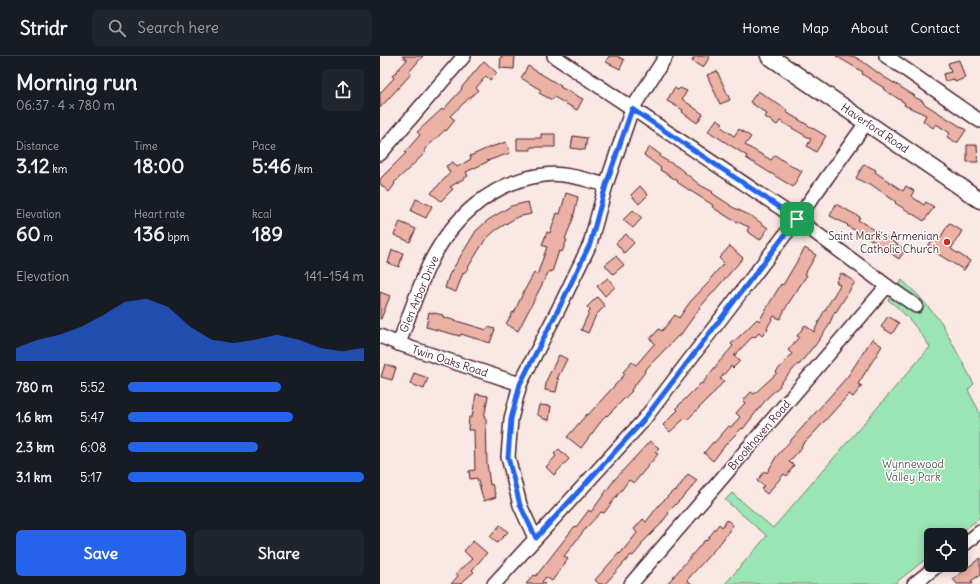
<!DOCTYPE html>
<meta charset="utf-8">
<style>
:root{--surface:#171b24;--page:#20242c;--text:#f1f3f6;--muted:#9ea1a6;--line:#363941;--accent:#2563eb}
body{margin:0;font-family:Delius,sans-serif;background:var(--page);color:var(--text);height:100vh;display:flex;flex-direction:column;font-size:15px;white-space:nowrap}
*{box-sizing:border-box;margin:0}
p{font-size:13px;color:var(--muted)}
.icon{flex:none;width:22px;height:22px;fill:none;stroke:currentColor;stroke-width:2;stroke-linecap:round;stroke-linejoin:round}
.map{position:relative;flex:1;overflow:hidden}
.details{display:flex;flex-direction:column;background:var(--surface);width:380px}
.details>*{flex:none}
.tools{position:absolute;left:544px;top:472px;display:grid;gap:8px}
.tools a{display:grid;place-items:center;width:44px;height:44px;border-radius:6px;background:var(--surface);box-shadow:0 2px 10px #0003;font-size:20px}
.pin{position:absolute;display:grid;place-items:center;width:34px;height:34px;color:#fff;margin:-17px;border-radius:8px;box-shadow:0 2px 6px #0006}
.round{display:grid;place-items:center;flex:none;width:42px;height:42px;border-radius:6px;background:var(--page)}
.head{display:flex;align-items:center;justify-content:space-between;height:68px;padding:0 16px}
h1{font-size:22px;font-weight:700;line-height:30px}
.stats{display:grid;grid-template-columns:repeat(3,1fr);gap:6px;height:68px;padding:4px 16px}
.stats div{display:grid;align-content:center}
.stats b{font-size:20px;font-weight:700}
.stats small{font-size:11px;font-weight:400}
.stats p{font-size:11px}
.chart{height:112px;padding:8px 16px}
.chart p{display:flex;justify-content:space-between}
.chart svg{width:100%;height:72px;margin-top:4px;fill:var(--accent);opacity:.7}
.button{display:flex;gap:8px;margin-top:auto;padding:8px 16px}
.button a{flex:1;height:46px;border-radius:6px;background:var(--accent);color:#fff;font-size:16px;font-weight:700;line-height:46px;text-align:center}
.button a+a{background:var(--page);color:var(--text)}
ul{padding:0 16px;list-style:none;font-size:13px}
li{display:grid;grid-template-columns:64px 48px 1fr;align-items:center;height:30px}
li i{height:10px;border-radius:5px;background:var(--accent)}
header{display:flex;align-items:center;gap:24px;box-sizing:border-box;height:56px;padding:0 20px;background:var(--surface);border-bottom:1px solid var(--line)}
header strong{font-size:19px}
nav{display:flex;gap:22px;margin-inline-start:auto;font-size:14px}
.search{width:280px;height:36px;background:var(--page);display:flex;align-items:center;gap:10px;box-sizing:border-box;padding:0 14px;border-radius:6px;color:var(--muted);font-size:15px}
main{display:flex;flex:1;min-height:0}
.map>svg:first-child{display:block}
</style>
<header>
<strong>Stridr</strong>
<div class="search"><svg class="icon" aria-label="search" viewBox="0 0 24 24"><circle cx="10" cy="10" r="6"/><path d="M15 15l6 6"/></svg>Search here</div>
<nav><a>Home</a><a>Map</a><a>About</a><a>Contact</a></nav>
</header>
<main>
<section class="details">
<div class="head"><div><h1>Morning run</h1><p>06:37 · 4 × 780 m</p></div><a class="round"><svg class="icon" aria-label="share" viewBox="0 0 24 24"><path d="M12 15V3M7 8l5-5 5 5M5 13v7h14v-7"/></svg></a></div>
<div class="stats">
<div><p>Distance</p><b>3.12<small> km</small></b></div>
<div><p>Time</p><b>18:00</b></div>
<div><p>Pace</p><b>5:46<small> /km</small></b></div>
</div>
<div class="stats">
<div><p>Elevation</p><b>60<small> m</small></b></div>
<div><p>Heart rate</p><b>136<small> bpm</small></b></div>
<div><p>kcal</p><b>189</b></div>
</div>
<div class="chart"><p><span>Elevation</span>141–154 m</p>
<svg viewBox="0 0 160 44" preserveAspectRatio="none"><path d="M0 44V36L10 31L20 28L30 23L40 16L50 8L60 6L70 11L80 23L90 31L100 33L110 31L120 28L130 31L140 36L150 38L160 36V44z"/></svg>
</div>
<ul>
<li><b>780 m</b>5:52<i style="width:65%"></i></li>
<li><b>1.6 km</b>5:47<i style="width:70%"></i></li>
<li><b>2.3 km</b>6:08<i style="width:55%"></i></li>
<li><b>3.1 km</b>5:17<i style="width:100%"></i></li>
</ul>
<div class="button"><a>Save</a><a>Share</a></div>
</section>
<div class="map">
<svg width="600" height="528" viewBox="0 0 600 528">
<rect width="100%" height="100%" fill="#f9e8e4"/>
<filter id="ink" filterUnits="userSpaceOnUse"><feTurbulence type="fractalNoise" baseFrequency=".025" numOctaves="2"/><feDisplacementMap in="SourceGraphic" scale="8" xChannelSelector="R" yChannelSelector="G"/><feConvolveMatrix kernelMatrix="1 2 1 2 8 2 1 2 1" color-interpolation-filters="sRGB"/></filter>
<g filter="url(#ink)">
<!-- green -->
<path fill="#9be4b4" stroke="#728270" d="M522,224L538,239L561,266L594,328L588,334L600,357V462L577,479H551V499L514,528H345L387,480L345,444L352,437L393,472L550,291C538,273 525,256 508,244Z"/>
<!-- building -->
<g fill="#eab1a4" stroke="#4a1f2b">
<polygon points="22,0 43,0 29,16 31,18 0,52 0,37 14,22 12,20 27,4"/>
<polygon points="121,0 135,0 134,13 120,12"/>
<polygon points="229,0 237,0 244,4 240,13 226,6"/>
<polygon points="315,0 330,0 323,12 312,5"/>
<polygon points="456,0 473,0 482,5 501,19 535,40 534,41 543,45 543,47 586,74 578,86 575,86 567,81 570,77 556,68 553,72 543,65 546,59 524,49 525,47 503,33 504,32 482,18 483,16"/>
<polygon points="579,4 585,22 575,26 574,23 565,25 563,18 571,16 568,7"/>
<polygon points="104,5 117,17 110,24 106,20 96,32 98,34 70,60 75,64 66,75 65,74 44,94 46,96 14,127 15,128 9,136 0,128 0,123 26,97 25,96 40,79 37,76 62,53 63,54 82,33 81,32"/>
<polygon points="148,10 181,30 180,31 203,43 197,54 174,41 172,44 159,37 161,34 141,22"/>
<polygon points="337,15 350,44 340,48 327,19"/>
<polygon points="294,32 298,34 300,32 307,35 302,43 323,58 317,67 302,56 303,54 287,45"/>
<polygon points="378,35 407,54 406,56 446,80 436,96 427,90 431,83 400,65 397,69 385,61 387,58 370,46"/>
<polygon points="337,63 343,67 340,70 354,80 359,73 371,81 365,89 391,104 395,99 411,110 422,115 413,131 366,102 367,100 328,75"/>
<polygon points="161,78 175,78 175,91 151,91 151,94 137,94 137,82 161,82"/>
<polygon points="193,80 207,82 205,94 191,92"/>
<polygon points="126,86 130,97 107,105 107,106 86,116 88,120 70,131 73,133 61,145 51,137 70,117 66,110 73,106 77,111 91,103 90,100 108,92"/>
<polygon points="587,89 597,89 598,106 587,106"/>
<polygon points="270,91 281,99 280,101 298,111 320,129 333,136 332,137 350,149 350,150 373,161 388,172 380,184 367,175 369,171 351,163 332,151 333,149 309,134 297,126 298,125 280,114 281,112 264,99"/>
<polygon points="484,108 496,114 495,116 523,135 526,130 534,135 531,140 544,149 546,146 554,151 544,165 515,147 516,146 489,127 488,129 476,122"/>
<polygon points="260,130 268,139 259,148 251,139"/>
<polygon points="186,137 198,141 193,163 185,183 187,184 182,196 179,195 172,216 169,215 138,275 126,268 133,256 134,257 143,237 154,217 157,219 167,191 162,189 167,176 170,177 177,157 180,158"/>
<polygon points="36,143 52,150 46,162 31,155"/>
<polygon points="148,146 151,158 137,161 116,174 105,184 84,218 83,217 76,236 65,232 69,219 96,175 108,164 131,150"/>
<polygon points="456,148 480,161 478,164 508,182 525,194 519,203 480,176 480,177 467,170 468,169 450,160"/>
<polygon points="253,154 262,162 253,172 243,164"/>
<polygon points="20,166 36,173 30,186 14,179"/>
<polygon points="569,167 582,175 571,193 590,205 584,214 553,195 554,194 548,190 554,181 559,184"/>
<polygon points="246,178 254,187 244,197 236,187"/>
<polygon points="350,190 363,202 322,249 299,281 298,280 264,315 265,316 251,334 252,335 227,360 226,359 201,392 187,381 207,358 208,359 245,318 243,316 252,306 256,309 275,287 270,283 279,273 282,275 295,259 299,262 310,246 331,224 330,223 344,207 339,202"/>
<polygon points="425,192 436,199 425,218 427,219 408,248 400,263 394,260 387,272 388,274 382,280 379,277 375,281 373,280 354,300 360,305 353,312 351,310 340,323 344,325 332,339 307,364 305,362 290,376 283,369 298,354 296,352 321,327 322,328 339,306 353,290 351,288 362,278 377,263 379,265 401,228 403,229"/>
<polygon points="12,194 23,197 19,211 8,207"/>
<polygon points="236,200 244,209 233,218 225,209"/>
<polygon points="461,217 475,226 456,256 455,255 448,271 434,291 433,291 419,309 418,308 399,329 400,330 388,341 363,373 362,372 347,387 333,405 324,397 333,386 334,387 349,370 351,371 360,361 356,357 365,347 363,345 371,336 374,338 397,317 396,316 412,298 408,294 419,281 417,280 425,269 434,276 442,259 460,229 456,226"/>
<polygon points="228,222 235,231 225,240 217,230"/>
<polygon points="0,236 10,240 1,263 0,263"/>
<polygon points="217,241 225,250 216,259 208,277 201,274 210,254 207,251"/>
<polygon points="49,256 63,259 63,261 107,274 108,271 115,273 110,287 81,278 80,280 46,271"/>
<polygon points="508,260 519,267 512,278 501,271"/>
<polygon points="492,283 502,290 478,328 482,330 473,341 469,338 434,377 421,390 422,391 409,406 414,409 407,420 404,418 387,438 381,433 384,430 377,425 385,415 387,417 396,401 468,320"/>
<polygon points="179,299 187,303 177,323 179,323 176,336 165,334 167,323"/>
<polygon points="5,308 16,312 12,324 1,321"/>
<polygon points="34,317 48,322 44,333 30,328"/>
<polygon points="96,338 108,340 104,362 106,362 107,407 110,429 112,428 116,441 104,445 97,422 90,423 89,415 95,414 94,374 88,374 89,361 92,361"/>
<polygon points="159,349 171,350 169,364 164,363 157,358"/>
<polygon points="270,385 279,392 275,396 278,398 254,427 249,424 224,457 221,456 207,471 184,500 188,503 172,525 166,521 162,526 165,528 146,528 154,519 156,520 195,470 196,471 209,454 211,456 235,423"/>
<polygon points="179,393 189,403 174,419 166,411 176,400 174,398"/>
<polygon points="308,418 317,424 308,436 288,456 289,457 280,469 261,488 262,489 253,500 251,499 225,528 219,528 215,524 239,497 240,498 257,477 254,473 263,463 266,466 279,449 294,434 296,435"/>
<polygon points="347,464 353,469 342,485 307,524 312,528 287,528 312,499 325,484 326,485 339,468 342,471"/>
<polygon points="120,469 128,476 117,487 110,481"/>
<polygon points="93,485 107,497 92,514 94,516 80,528 71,528 78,520 76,517 92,503 84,495"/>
<polygon points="600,502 600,519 591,525 593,528 577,528 573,523"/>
</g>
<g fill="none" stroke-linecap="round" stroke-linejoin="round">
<!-- minor casing -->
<g stroke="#4a1f2b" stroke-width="16">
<g id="minor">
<polyline points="174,0 417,163 507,230 536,250"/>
<polyline points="506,0 600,65"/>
<polyline points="0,98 84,0"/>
<polyline points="0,280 19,288 140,328"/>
<path d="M19,288C28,262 38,233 49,209C71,163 112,125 164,119C184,116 207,124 226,129"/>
<polyline points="155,482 140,449 128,401 131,363 140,328 181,248 210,188 226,129 252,53 286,0"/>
<polyline points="581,491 600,476"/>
<polyline points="114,528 262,366 417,163 486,67"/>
<polyline points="251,528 507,230"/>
<polyline points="534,528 558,509"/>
</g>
</g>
<!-- major casing -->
<g stroke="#4a1f2b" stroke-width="19">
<polyline id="major" points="389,0 600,144"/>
</g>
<!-- minor -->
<use href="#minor" stroke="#fff" stroke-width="13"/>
<!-- major -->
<use href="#major" stroke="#fff" stroke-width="16"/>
</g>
</g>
<g fill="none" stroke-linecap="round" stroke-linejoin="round" filter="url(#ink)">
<!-- route casing -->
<g stroke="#fff" stroke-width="8">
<polygon id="route" points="252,53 417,163 262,366 156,482 140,449 128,401 131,363 140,328 181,248 210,188 226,129"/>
</g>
<!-- route -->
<use href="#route" stroke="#2563eb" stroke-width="5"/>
</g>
<!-- markers -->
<circle fill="#c8321e" stroke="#fff" stroke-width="1.5" cx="567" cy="186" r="4"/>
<g text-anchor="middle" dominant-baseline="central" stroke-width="3" stroke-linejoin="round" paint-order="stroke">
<!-- street labels -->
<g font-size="11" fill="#4a1f2b" stroke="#fff">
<text transform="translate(495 72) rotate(34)">Haverford Road</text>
<text transform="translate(39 238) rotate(-67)">Glen Arbor Drive</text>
<text transform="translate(70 305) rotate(18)">Twin Oaks Road</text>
<text transform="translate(379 379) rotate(-49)">Brookhaven Road</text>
</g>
<!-- poi labels -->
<g font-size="11" fill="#4a1f2b" stroke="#fff" text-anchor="end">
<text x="559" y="180">Saint Mark's Armenian<tspan x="559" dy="13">Catholic Church</tspan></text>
</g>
<!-- park labels -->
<g font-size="11" fill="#625a54" stroke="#fff">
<text x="533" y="408">Wynnewood<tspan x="533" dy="13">Valley Park</tspan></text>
</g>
</g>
</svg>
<div class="tools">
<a><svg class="icon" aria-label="locate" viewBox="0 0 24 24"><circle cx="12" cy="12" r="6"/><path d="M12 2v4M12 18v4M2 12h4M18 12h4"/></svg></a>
</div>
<div class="pin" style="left:417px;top:163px;background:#1e9e55"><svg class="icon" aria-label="arrive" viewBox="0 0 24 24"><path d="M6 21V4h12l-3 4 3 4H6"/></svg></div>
</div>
</main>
